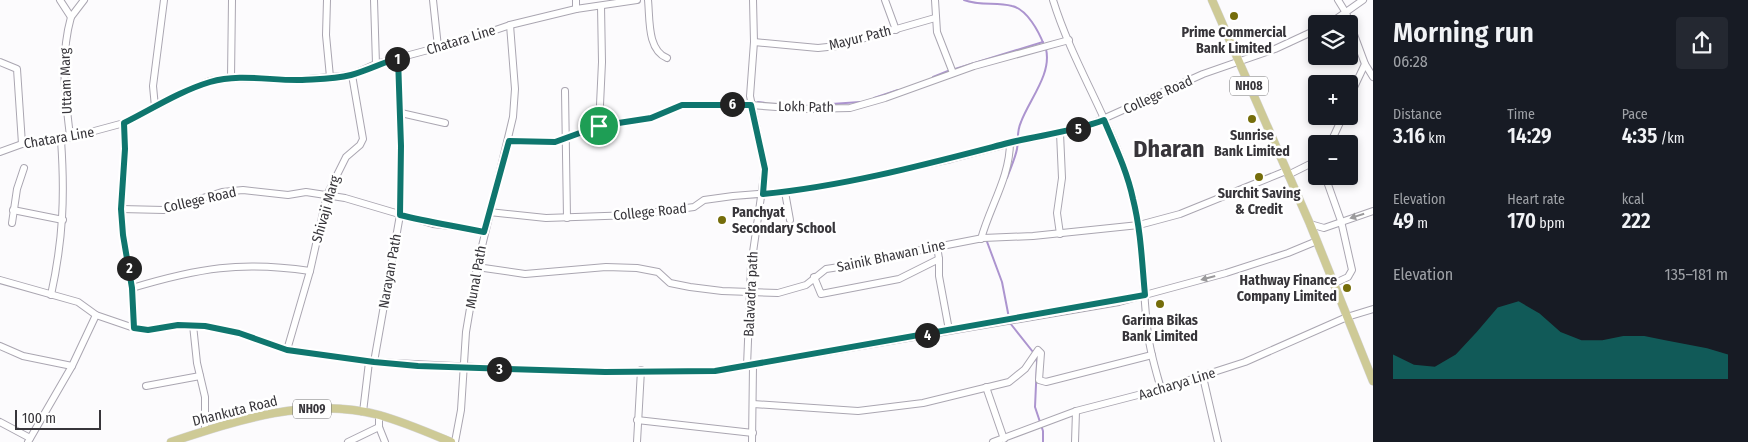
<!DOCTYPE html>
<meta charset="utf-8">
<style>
:root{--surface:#171b24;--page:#242831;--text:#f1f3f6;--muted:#9ea1a6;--accent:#0f766e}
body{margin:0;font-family:"Fira Sans Condensed",sans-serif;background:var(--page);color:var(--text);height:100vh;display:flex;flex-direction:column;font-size:19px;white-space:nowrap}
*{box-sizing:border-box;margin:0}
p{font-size:16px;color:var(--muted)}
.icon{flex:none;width:28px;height:28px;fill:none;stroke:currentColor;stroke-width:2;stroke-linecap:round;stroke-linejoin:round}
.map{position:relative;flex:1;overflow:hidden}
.sheet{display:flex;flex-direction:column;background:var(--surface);width:375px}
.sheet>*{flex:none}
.buttons{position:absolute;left:1308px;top:15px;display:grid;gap:10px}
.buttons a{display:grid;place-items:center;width:50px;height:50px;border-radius:5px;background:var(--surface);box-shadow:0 2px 8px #0003;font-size:25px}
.scale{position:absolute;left:15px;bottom:12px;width:86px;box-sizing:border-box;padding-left:5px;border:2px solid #37353a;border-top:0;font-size:14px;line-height:18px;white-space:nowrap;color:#37353a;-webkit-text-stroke:4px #fff;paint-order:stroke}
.pin{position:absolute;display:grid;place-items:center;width:42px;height:42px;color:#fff;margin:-21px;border:2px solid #fff;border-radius:50%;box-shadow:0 1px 5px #0007}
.km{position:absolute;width:25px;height:25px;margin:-12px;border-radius:50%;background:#222;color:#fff;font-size:14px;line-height:25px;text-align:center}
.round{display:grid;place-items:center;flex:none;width:52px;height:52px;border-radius:5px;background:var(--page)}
.headline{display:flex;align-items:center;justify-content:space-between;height:85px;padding:0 20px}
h1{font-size:28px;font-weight:600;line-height:38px}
.stats{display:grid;grid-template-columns:repeat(3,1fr);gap:8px;height:85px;padding:5px 20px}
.stats div{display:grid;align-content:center}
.stats b{font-size:21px;font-weight:600}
.stats small{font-size:14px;font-weight:400}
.stats p{font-size:14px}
.chart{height:140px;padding:10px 20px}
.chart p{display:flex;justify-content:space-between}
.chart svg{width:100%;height:90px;margin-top:5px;fill:var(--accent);opacity:.7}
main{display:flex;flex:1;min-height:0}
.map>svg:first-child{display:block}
</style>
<main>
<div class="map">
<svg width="1373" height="442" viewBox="0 0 1373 442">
<rect width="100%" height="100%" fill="#fcfbfd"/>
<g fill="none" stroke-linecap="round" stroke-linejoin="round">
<!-- stream -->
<g stroke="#ac94cf" stroke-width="2">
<path d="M964,0C980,6 996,2 1012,6C1027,9 1039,32 1044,45"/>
<polyline points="955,69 1043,42"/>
<polyline points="933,77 948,71"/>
<polyline points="874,98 898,90"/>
<polyline points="758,102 765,103"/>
<polyline points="803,106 860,102"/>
<path d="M1007,178C1010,169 1015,159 1017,149C1019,139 1016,133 1021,122C1029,100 1052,74 1046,49"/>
<polyline points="986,239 1002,282 1009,318"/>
<polyline points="1010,323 1033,352"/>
<polyline points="1035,356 1037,362 1035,407 1043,431 1043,442"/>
</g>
<!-- minor casing -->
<g stroke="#aaa6b1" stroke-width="8">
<g id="minor">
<path d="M60,0L71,17C60,57 65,95 70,136"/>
<polyline points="327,0 326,35 330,77"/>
<polyline points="374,0 376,64"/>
<polyline points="433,0 438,47"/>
<polyline points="576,0 576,9"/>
<path d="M648,0C650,19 647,50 667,58"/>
<polyline points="885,0 896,30"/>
<polyline points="935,0 937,32 953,73"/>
<path d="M1053,0C1074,68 1116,128 1133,197C1144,242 1142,288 1148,334C1150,352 1156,371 1161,389"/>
<polyline points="1338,0 1346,13 1365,64 1349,98"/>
<polyline points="71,17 84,0"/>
<polyline points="1329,24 1363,0"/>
<polyline points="754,42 818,48 837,46 935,18"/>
<polyline points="0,62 17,69 22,144"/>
<polyline points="1365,64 1373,77"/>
<polyline points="231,78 232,0"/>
<polyline points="565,91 567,218"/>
<polyline points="155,107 153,86 164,0"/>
<polyline points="401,113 445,123"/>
<polyline points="124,123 125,149 121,209 123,235 132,288 134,328"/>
<polyline points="599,126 602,62 601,6"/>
<polyline points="509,141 555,142 599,126 651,118 682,105 736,104 805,109 850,108 885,98 974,66 1069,40"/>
<polyline points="1330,144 1343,116"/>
<polyline points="0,152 22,144 61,140 124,123 188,90 210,81 231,78 298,80 352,75 376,64 469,39 510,25 576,9 637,0"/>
<polyline points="1288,175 1316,161"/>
<polyline points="1325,176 1341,221 1352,270 1348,277 1333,284"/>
<polyline points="785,192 790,220"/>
<polyline points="121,209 164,210 222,192 243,190 288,195 306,192 345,198 433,224 460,227 484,232"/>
<polyline points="13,210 63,220"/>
<polyline points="489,212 546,218 634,215 694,207 704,200 733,196 785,192 845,182 951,159 1022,140 1083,128 1203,74 1275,49 1316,30"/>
<polyline points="12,223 17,189 24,168"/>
<polyline points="1310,224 1324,228 1373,211"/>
<polyline points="1060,234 1057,213 1062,178 1060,133"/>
<path d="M981,239C990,206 1010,177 1010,142"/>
<polyline points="939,259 939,276 949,330"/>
<polyline points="477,267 525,274 606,267 637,268 658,272 670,283 690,287 722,291 778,293 806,285 826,269 859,264 916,251 983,238 1033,236 1139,225 1180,214 1286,171"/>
<polyline points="814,277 821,294 899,279 939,259 937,246"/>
<polyline points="0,280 78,302 96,315 134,328 148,330 178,325 205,326 239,333 287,350 374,362 578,372 715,371 1119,302 1226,273 1288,253 1317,241"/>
<path d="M132,288C199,268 240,261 310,271"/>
<path d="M51,295C63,240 65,196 61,140"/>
<polyline points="193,325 197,363 205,397 205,431"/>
<polyline points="0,346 23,356 72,366"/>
<polyline points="287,350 310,271 327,195 346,157 360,145 363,139 352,75"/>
<polyline points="374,362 400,215 401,146 398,58"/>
<polyline points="747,366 751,266 765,169 750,96 754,42 753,0"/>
<polyline points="1203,377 1218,442"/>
<polyline points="146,386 200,376"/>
<polyline points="986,387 1004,439"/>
<polyline points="753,404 858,411 923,403 1009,382 1025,369 1038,350 1041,353 1039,380 1046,382 1152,355"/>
<polyline points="363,412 369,362"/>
<polyline points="379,415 379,427 385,442"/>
<polyline points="637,420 753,433"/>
<polyline points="0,422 30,438"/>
<polyline points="28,442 72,366 96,315"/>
<polyline points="348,442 379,427"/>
<polyline points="455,442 461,410 466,332 477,267 513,117 515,89 510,25"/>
<polyline points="637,442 641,370"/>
<polyline points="752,442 753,366"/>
<polyline points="993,442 1076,411 1161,389 1245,362 1347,317 1373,309"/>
<polyline points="1075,442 1076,411"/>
</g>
</g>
<!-- major casing -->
<g stroke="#d7d7d8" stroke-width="9">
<g id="major">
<polyline points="1212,0 1310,224 1373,381"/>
<path d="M171,442C237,420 310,396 379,415C404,422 427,432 451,442"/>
</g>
</g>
<!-- minor -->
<use href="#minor" stroke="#fff" stroke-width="6"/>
<!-- major -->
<use href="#major" stroke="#ceca96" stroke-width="8"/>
</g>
<!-- one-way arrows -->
<defs><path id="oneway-solid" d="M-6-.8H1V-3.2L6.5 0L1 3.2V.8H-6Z" transform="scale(1.25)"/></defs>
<g fill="#9b9a9c">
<use href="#oneway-solid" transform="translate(1357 216) rotate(163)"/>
<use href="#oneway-solid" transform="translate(1208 278) rotate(165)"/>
</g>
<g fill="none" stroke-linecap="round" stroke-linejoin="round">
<!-- route casing -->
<g stroke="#fff" stroke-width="10">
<path id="route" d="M398,58L401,146L400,215C428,222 456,226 484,232L509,141L555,142L599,126L651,118L682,105H751L765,169L763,194C846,186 927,164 1008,143C1040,135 1072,132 1104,120C1115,146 1127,171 1133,199C1141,231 1142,263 1145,295L715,371L605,372L418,366L374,362L287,350L239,333L205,326L178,325L148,330L134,328L132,288L123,235L121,209L125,149L124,123C152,109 180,91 210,82C240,73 271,81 302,80C318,79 335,79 351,75C366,71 382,63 398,58Z"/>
</g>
<!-- route -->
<use href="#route" stroke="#0f766e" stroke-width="6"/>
</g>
<!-- markers -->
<g fill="#756d0b" stroke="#fff" stroke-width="2">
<circle cx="1234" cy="16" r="5"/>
<circle cx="1252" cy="119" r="5"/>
<circle cx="1259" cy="177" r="5"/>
<circle cx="722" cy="220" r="5"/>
<circle cx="1347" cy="288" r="5"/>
<circle cx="1160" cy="304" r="5"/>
</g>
<g text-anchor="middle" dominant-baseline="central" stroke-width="5" stroke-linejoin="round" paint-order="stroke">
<!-- shield labels -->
<g fill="#fff" stroke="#737275" stroke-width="1">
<rect x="1230" y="76.5" width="38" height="19" rx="4"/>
<rect x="293" y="399.5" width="38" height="19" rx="4"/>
</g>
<g font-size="12" font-weight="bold" fill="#37353a">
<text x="1249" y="86">NH08</text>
<text x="312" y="409">NH09</text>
</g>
<!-- poi labels -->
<g font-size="14" font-weight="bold" fill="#37353a" stroke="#fff">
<text x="1234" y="32">Prime Commercial<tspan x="1234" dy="16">Bank Limited</tspan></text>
<text x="1252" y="135">Sunrise<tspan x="1252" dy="16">Bank Limited</tspan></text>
<text x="1259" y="193">Surchit Saving<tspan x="1259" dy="16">&amp; Credit</tspan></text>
<text x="732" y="212" text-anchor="start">Panchyat<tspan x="732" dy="16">Secondary School</tspan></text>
<text x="1337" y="280" text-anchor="end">Hathway Finance<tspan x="1337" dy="16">Company Limited</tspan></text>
<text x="1160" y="320">Garima Bikas<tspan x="1160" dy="16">Bank Limited</tspan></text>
</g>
<!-- street labels -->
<g font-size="14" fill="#37353a" stroke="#fff">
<text transform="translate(860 38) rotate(-14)">Mayur Path</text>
<text transform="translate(461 40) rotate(-17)">Chatara Line</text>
<text transform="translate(66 81) rotate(-92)">Uttam Marg</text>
<text transform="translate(1158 95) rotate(-24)">College Road</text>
<text transform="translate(806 107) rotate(1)">Lokh Path</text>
<text transform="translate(59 138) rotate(-10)">Chatara Line</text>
<text transform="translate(200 200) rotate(-13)">College Road</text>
<text transform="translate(326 209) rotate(-74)">Shivaji Marg</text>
<text transform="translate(650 212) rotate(-6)">College Road</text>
<text transform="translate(891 256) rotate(-12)">Sainik Bhawan Line</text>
<text transform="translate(390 271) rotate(-80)">Narayan Path</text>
<text transform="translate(476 277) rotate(-80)">Munal Path</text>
<text transform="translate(751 294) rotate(-87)">Balavadra path</text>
<text transform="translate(1177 384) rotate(-17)">Aacharya Line</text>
<text transform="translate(235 411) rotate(-14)">Dhankuta Road</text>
</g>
<!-- town labels -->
<g font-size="24" font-weight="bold" fill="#37353a" stroke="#fff">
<text x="1169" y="149">Dharan</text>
</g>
</g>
</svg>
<div class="buttons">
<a><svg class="icon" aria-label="layers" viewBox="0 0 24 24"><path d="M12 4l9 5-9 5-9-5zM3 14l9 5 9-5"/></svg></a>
<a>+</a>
<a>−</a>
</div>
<div class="scale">100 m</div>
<div class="pin" style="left:599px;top:126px;background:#1e9e55"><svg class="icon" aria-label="arrive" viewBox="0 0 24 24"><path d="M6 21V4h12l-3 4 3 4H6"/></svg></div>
<b class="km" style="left:397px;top:59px">1</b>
<b class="km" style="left:129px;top:268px">2</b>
<b class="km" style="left:499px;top:369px">3</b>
<b class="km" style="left:927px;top:335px">4</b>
<b class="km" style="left:1078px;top:129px">5</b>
<b class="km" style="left:732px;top:104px">6</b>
</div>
<section class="sheet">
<div class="headline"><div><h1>Morning run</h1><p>06:28</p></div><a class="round"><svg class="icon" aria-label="share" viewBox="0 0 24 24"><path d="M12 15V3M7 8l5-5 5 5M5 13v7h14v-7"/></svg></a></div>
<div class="stats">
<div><p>Distance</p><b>3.16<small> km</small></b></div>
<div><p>Time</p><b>14:29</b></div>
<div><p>Pace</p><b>4:35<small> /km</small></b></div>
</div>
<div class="stats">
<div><p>Elevation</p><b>49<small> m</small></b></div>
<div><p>Heart rate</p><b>170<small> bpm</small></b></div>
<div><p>kcal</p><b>222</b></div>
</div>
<div class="chart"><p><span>Elevation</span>135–181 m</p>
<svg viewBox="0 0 160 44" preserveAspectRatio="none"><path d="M0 44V32L10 37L20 38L30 32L40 21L50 9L60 6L70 12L80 21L90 25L100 25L110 23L120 23L130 25L140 27L150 29L160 32V44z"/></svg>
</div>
</section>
</main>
